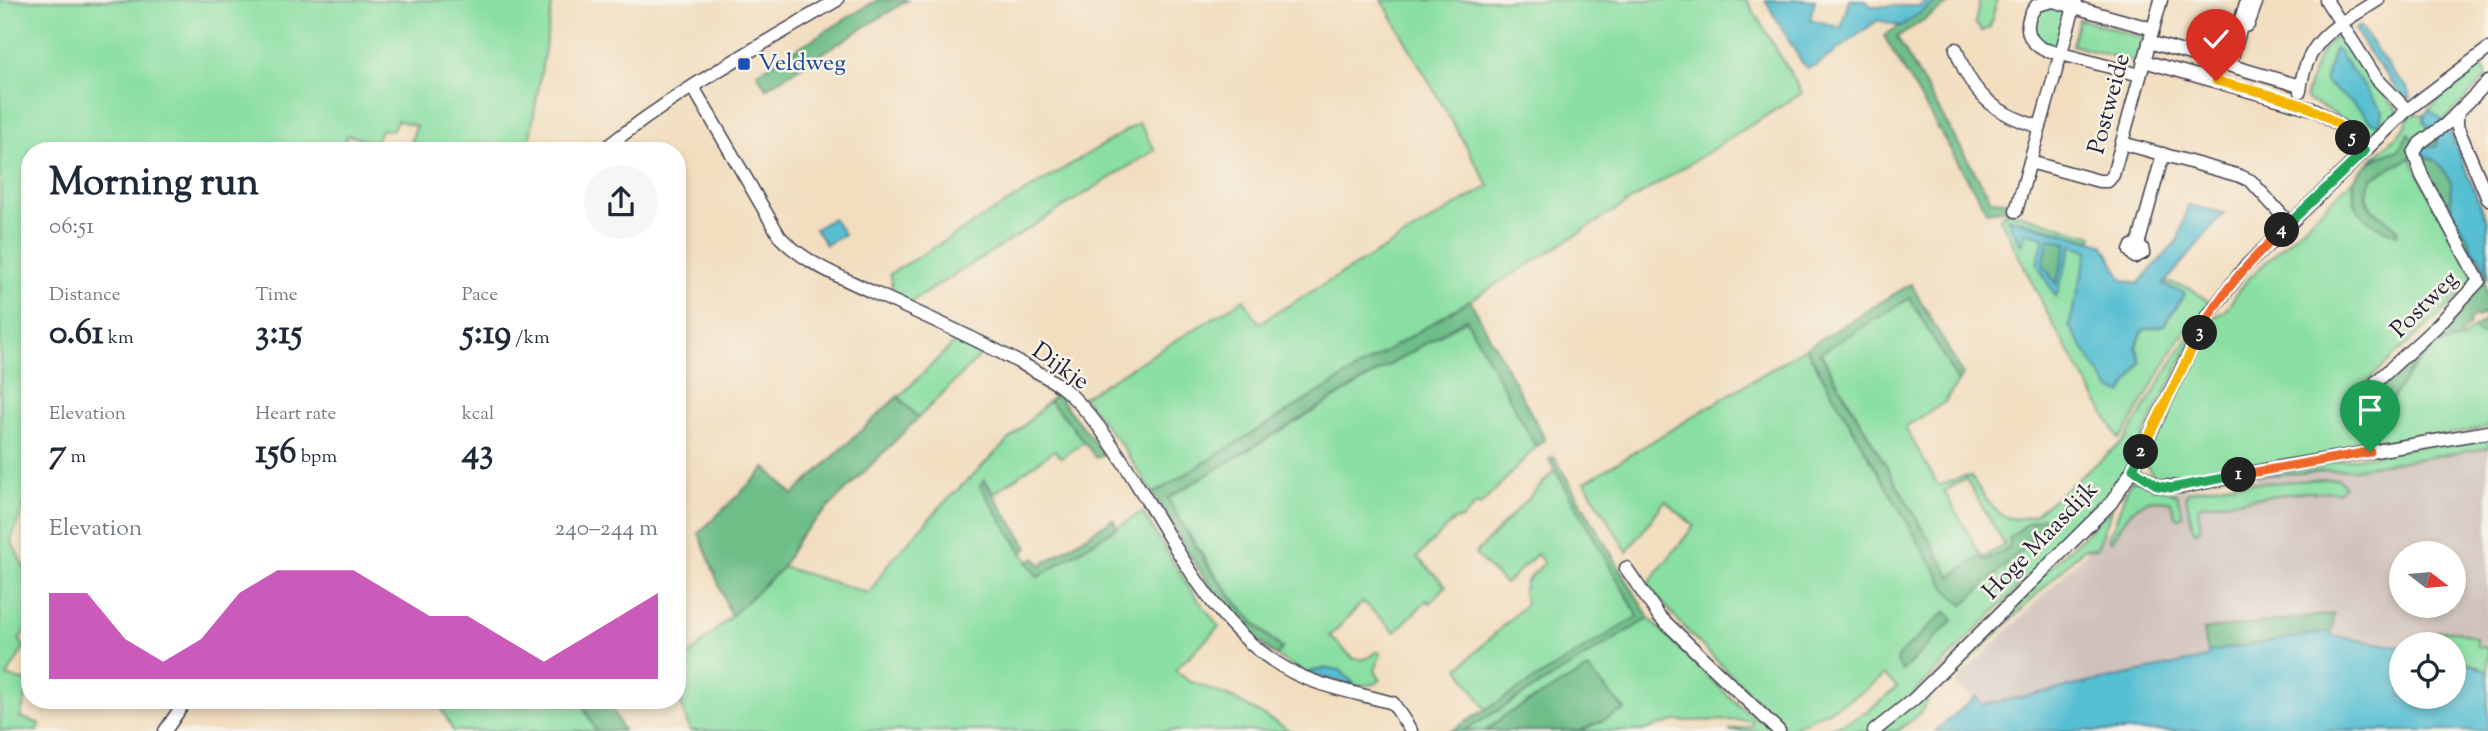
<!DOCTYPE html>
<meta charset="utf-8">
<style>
:root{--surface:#fff;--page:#f6f6f7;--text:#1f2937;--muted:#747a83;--accent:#b5179e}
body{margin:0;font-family:"Sorts Mill Goudy",serif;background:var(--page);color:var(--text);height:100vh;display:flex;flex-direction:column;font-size:26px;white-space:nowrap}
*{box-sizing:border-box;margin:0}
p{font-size:23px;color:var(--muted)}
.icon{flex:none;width:38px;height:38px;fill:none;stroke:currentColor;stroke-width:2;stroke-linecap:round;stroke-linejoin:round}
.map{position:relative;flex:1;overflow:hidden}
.panel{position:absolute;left:21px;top:142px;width:665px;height:567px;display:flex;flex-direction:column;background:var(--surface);border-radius:28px;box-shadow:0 4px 10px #0003}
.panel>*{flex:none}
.needle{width:46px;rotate:106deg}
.fabs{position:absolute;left:2389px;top:541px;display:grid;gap:14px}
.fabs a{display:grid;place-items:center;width:77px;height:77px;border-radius:50%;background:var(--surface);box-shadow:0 4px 10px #0003;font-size:35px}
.pin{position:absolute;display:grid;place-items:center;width:60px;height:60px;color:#fff;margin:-72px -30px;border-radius:50% 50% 50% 0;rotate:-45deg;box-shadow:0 0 7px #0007}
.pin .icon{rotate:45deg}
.km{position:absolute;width:35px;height:35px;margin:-18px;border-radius:50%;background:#222;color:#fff;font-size:19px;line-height:35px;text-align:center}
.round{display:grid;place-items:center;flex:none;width:74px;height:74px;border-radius:37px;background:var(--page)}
.headline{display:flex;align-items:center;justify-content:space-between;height:119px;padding:0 28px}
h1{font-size:38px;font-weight:700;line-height:52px}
.metrics{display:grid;grid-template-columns:repeat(3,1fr);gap:10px;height:119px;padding:7px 28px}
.metrics div{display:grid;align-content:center}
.metrics b{font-size:35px;font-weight:700}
.metrics small{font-size:19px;font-weight:400}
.metrics p{font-size:19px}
.chart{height:196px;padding:14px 28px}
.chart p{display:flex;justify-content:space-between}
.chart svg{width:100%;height:126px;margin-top:7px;fill:var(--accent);opacity:.7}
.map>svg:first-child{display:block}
</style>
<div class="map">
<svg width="2488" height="731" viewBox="0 0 2488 731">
<rect width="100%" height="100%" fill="#f7f3e8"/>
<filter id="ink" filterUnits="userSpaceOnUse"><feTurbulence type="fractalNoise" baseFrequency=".0143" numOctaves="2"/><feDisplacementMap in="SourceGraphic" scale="14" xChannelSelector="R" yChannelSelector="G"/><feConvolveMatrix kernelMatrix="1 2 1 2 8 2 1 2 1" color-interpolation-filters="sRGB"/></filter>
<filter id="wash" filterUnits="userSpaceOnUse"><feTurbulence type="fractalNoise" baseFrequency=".00686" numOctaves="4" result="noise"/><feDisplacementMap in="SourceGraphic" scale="28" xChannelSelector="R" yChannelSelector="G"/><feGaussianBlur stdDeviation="1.57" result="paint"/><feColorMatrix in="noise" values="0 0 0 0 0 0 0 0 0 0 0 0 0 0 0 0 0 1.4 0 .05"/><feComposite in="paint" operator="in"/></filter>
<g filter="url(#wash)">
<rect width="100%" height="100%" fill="#f2debf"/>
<!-- industrial -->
<path fill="#cfc1ba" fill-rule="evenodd" d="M2488,444V659L2454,644H2401V649L1982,705L1955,683L2145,494ZM2401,553H2454V606H2401Z"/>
<!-- green -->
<g fill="#89dfa2" stroke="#56806e" stroke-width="2">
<polygon points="0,0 553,0 528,150 435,150 411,142 416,126 397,120 392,131 381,129 376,142 347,135 342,150 30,150 30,490 11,540 30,580 30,623 19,640 25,646 7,676 30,683 20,717 40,724 38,731 0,731"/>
<polygon points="1382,0 1747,0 1802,93 1533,262 1153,494 1122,446 1083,397 1244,299 1259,323 1489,186"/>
<polygon points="1980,0 1997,0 1990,27 1982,31 1975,23"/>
<polygon points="2056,5 2070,9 2058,50 2032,37 2036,11"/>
<polygon points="2079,19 2144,38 2137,63 2072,45"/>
<path d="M2336,34H2340L2360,66L2397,109L2398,111L2371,142C2357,140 2354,129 2343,121C2333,113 2320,104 2307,101L2306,95L2317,59Z"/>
<polygon points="2478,66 2484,68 2487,76 2442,123 2429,110 2457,81"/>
<polygon points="2415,114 2424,115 2428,128 2434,129 2417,143 2409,134 2399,150 2382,155 2370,161 2405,128 2408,118"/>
<polygon points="1139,123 1155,150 909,303 893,295 890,274"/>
<path d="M2410,158L2476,281L2364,384L2370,391L2367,400L2392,399C2403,382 2420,353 2439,344C2454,336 2458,344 2473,329L2480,335L2488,334V427L2186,483C2165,481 2151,481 2143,458L2214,317L2224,312L2247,280L2354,179C2351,205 2360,217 2382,229L2397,228L2371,208L2366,194L2373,177Z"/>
<polygon points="2007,211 2093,236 2092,240 2008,217 2022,244 2026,232 2044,237 2056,296 2072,244 2089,250 2069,326 2136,346 2143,330 2164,325 2185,293 2163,286 2165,282 2192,289 2211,304 2202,319 2193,320 2177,343 2126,431 2119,439 2054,326 2000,218"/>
<path d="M1910,298L1958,382L1945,402L1905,427L1938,485C1950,485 1959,474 1971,477C1988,499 1997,529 2034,515L2125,440L2182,346L2192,332L2197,330L2117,488L1905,702L1867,731H1818C1850,724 1873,710 1897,687L1884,675C1855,700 1822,714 1787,730L1690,634L1647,585L1694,526L1665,501L1627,552L1585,482L1806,348L1925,553L1963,605L2049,525L2044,518L2027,524L2010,547L1986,561L1982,558L2005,545L1966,479L1944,491L1981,556L1951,577L1820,352Z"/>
<path d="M1467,319L1536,447L1480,506L1477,504L1462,519L1454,520L1417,557L1446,586L1430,603L1427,600L1395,632L1363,602L1330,636L1354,659H1365L1377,652L1381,654L1375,670L1380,680L1376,684L1356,686C1339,666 1331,667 1306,673L1276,656L1282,648C1232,607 1201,553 1167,499Z"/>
<polygon points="955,342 982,354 918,418 899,397"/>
<polygon points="1049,401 1064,416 1084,442 1061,458 1055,450 994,493 985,481 980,486 1038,577 1142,512 1190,589 1219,627 1175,670 1187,680 1232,698 1291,731 690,731 677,692 677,667 783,567 869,593 889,563 942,505"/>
<polygon points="2488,434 2488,448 2353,469 2256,476"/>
<polygon points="1555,470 1639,616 1486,710 1459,668 1525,605 1526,600 1523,594 1526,582 1544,563 1537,554 1505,584 1475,554"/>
<polygon points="2338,478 2345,486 2338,492 2301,492 2200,505 2198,509 2201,529 2195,532 2193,529 2186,497 2188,492 2225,484 2282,482"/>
<path d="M2139,480L2177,495L2183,516L2179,518L2175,516L2171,502C2138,493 2125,517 2112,542L2109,540L2125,494L2132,481Z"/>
<polygon points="2113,507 2097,548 2083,549 1962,668 1940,678 1920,713 1898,731 1880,731"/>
<path d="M1649,618C1680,649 1710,680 1743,709C1752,718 1764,722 1774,731H1729L1752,726V720L1674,721L1642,731H1580L1625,710L1588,670L1504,716L1486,731H1464Z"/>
<polygon points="2439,631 2458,631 2477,639 2477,646 2488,648 2488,672 2454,657 2454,644 2430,644 2432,633"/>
<polygon points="437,700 580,700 596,731 453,731"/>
</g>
<!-- forest -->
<g fill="#6ebe88" stroke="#487062" stroke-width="2">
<polygon points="877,0 908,0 766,88 757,73"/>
<polygon points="1938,0 1955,0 1897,37 1991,200 2016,202 2014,208 1987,212 1884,36"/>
<path d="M2409,133L2417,143L2410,158L2373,177C2349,212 2393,213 2398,234C2382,231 2362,220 2356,205C2353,198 2354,189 2353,182C2362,163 2381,156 2399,150Z"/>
<path d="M2437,134L2436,147L2425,145L2420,151C2425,158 2430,156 2436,161C2438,163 2447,177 2451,182C2451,189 2450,198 2451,205C2455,222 2469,233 2472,250C2488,268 2488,307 2488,334L2480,335L2473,329L2487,319L2483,314L2477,318L2475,316L2468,321L2470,325L2459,335L2463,339L2438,344L2410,370L2392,399L2367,401L2370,391L2376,389L2440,328L2481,282L2419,162L2417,153L2421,144Z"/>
<polygon points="2049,238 2068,243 2056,284 2043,264"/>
<polygon points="1911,284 1963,375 1958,382 1910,298 1820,353 1951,577 1981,556 1986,561 2010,547 2009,538 2027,524 2045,517 2049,525 1963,605 1948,591 1925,553 1806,348"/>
<path d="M1470,300L1545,439L1536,447L1466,319L1168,498C1195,552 1236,611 1282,649L1276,656C1221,616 1187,551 1153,494Z"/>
<polygon points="1056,394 1104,454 1096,458 1064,416 1049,401"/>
<polygon points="898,396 918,418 799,537 782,568 731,616 699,533 766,468 793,495"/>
<polygon points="1554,457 1649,618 1464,731 1451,731 1638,616 1549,459"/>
<polygon points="984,480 1028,548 1022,552 980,486"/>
<polygon points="1113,519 1117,527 1038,577 1027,562 1035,558 1041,565"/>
<polygon points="1946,611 1953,620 1902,671 1897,662 1898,656"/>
<polygon points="2334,614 2332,631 2208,652 2203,630"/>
<polygon points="1588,669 1625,710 1580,731 1486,731 1504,716"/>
<polygon points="580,700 608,700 623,731 596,731"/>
</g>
<!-- water -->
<g fill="#56bfd2" stroke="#3c7086" stroke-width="2" fill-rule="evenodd">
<polygon points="1765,0 1815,0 1810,19 1841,28 1849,0 1865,0 1871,6 1919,6 1929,0 1939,0 1901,26 1878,20 1817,65 1808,68 1801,61"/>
<polygon points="2360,26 2394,75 2408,88 2411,97 2409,99 2404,98 2367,50 2355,29"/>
<polygon points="2334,49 2337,51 2383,112 2379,124 2371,122 2361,110 2325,82"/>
<path d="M2429,110L2439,117L2448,128L2488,222V280L2481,257L2472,250C2469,233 2455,222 2451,205C2450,198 2451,189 2451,182C2447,177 2438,162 2436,161C2430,156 2425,158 2420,151L2425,145L2436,147L2438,135L2434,129L2429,128L2423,120L2425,118L2424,115Z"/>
<path d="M2188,205L2224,213L2163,285L2185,293L2164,325L2143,330L2136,346L2141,362L2122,393L2110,390L2069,326L2088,250L2072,245L2056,297L2037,264L2044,237L2026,232L2021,245L2007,218L2103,244L2122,279L2138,284L2178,240ZM2049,238L2067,243L2056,284L2043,264Z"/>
<polygon points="833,218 844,234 826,245 815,229"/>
<polygon points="2332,631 2332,636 2401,647 2401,696 2454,696 2454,657 2488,672 2488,731 1936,731 1976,696 1982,705 2207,658 2208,652"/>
<polygon points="1327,668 1340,670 1356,686 1306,673"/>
</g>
</g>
<g filter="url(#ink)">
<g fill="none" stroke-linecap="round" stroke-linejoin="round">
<!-- minor casing -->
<g stroke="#413e4f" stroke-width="15">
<g id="minor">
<polyline points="2326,0 2377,79 2407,110"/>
<polyline points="2241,27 2248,25 2257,0"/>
<polyline points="2149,42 2300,86"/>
<path d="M1956,49C1971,94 1995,114 2040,127"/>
<polyline points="2144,61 2316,110 2345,129 2365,151"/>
<polyline points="2230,65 2241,27 2240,22 2247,0"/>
<path d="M2140,75L2043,49C2024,39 2024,20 2037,5L2053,1L2153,29"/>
<path d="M693,87L780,237C805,263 837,275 870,291C917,312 964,333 1009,357C1027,367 1048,376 1064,389C1093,413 1119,454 1138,486C1181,554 1220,637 1296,674C1326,688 1361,694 1393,703L1411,731"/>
<path d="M2300,91C2306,38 2337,26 2378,0"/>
<polyline points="2457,114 2457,126 2488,199"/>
<polyline points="2122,143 2240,176 2251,181 2289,223"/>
<path d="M603,150C675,92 758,47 837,0"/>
<polyline points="2030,162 2099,181 2108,181 2113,175 2161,0"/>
<polyline points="2016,211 2076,0"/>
<polyline points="2138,245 2132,246 2130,251 2135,257 2143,253 2142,248 2138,245 2163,154"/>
<polyline points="2376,382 2437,326 2479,281 2422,176 2414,153 2420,143 2446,124 2488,82"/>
<polyline points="2133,469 2158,486 2183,487 2269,469 2488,432"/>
<polyline points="1626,568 1659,616 1779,731"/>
<polyline points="165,731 186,700"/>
<polyline points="1874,731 1914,699 2111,503 2133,469 2207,317 2244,268 2407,110 2488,49"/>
</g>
</g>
<!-- minor -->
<use href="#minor" stroke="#fff" stroke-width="12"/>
</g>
</g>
<g fill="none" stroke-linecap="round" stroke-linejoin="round" filter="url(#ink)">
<!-- split-1 casing -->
<g stroke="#fff" stroke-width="14">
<polyline id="split-1" points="2239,475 2370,452"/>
</g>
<!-- split-2 casing -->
<g stroke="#fff" stroke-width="14">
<polyline id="split-2" points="2141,452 2133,469 2158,486 2171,488 2239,475"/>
</g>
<!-- split-3 casing -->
<g stroke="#fff" stroke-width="14">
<polyline id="split-3" points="2141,452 2200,333"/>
</g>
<!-- split-4 casing -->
<g stroke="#fff" stroke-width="14">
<path id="split-4" d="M2200,333C2220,292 2250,262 2282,230"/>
</g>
<!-- split-5 casing -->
<g stroke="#fff" stroke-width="14">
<polyline id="split-5" points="2282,230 2365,151 2353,138"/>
</g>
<!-- split-6 casing -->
<g stroke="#fff" stroke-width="14">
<path id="split-6" d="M2216,81C2264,94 2319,101 2353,138"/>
</g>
<!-- split-1 -->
<use href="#split-1" stroke="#f0652b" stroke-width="9"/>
<!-- split-2 -->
<use href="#split-2" stroke="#22a559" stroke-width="9"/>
<!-- split-3 -->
<use href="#split-3" stroke="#f5b400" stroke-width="9"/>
<!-- split-4 -->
<use href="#split-4" stroke="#f0652b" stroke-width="9"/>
<!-- split-5 -->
<use href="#split-5" stroke="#22a559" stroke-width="9"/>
<!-- split-6 -->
<use href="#split-6" stroke="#f5b400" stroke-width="9"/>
</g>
<!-- markers -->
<rect fill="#1a4fb4" stroke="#f7f3e8" stroke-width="2.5" x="737" y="57" width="14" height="14" rx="3.5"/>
<g text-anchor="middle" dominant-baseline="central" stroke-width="5" stroke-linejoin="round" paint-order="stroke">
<!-- transit labels -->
<g font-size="24" fill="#164399" stroke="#f7f3e8" text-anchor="start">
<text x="758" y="64">Veldweg</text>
</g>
<!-- street labels -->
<g font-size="24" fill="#22223b" stroke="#f7f3e8">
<text transform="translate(2110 104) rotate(-75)">Postweide</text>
<text transform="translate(2425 305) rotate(-45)">Postweg</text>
<text transform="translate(1060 367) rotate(35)">Dijkje</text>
<text transform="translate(2041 541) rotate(-46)">Hoge Maasdijk</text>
</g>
</g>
</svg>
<div class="fabs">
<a><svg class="needle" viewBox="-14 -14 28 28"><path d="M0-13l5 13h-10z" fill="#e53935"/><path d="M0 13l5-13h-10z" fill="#747a83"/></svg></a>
<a><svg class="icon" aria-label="locate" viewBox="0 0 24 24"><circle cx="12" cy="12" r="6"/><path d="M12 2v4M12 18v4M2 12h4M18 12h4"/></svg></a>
</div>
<div class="pin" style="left:2370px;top:452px;background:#1e9e55"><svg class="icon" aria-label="arrive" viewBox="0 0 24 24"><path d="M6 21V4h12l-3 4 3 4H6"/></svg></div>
<div class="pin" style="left:2216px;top:81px;background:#d93025"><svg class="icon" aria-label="check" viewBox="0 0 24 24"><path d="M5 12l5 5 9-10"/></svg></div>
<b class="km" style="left:2239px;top:475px">1</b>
<b class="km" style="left:2141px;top:452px">2</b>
<b class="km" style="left:2200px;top:333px">3</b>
<b class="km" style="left:2282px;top:230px">4</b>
<b class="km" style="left:2353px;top:138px">5</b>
<section class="panel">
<div class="headline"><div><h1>Morning run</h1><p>06:51</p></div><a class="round"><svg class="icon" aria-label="share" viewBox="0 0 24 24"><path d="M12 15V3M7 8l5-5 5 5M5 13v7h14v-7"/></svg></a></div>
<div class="metrics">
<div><p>Distance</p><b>0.61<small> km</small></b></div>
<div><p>Time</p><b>3:15</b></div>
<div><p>Pace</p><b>5:19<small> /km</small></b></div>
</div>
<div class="metrics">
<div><p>Elevation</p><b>7<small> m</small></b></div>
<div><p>Heart rate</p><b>156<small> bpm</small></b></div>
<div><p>kcal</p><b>43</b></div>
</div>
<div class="chart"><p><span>Elevation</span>240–244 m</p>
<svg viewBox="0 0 160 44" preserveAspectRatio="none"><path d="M0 44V14L10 14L20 30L30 38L40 30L50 14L60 6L70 6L80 6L90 14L100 22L110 22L120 30L130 38L140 30L150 22L160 14V44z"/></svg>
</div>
</section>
</div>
